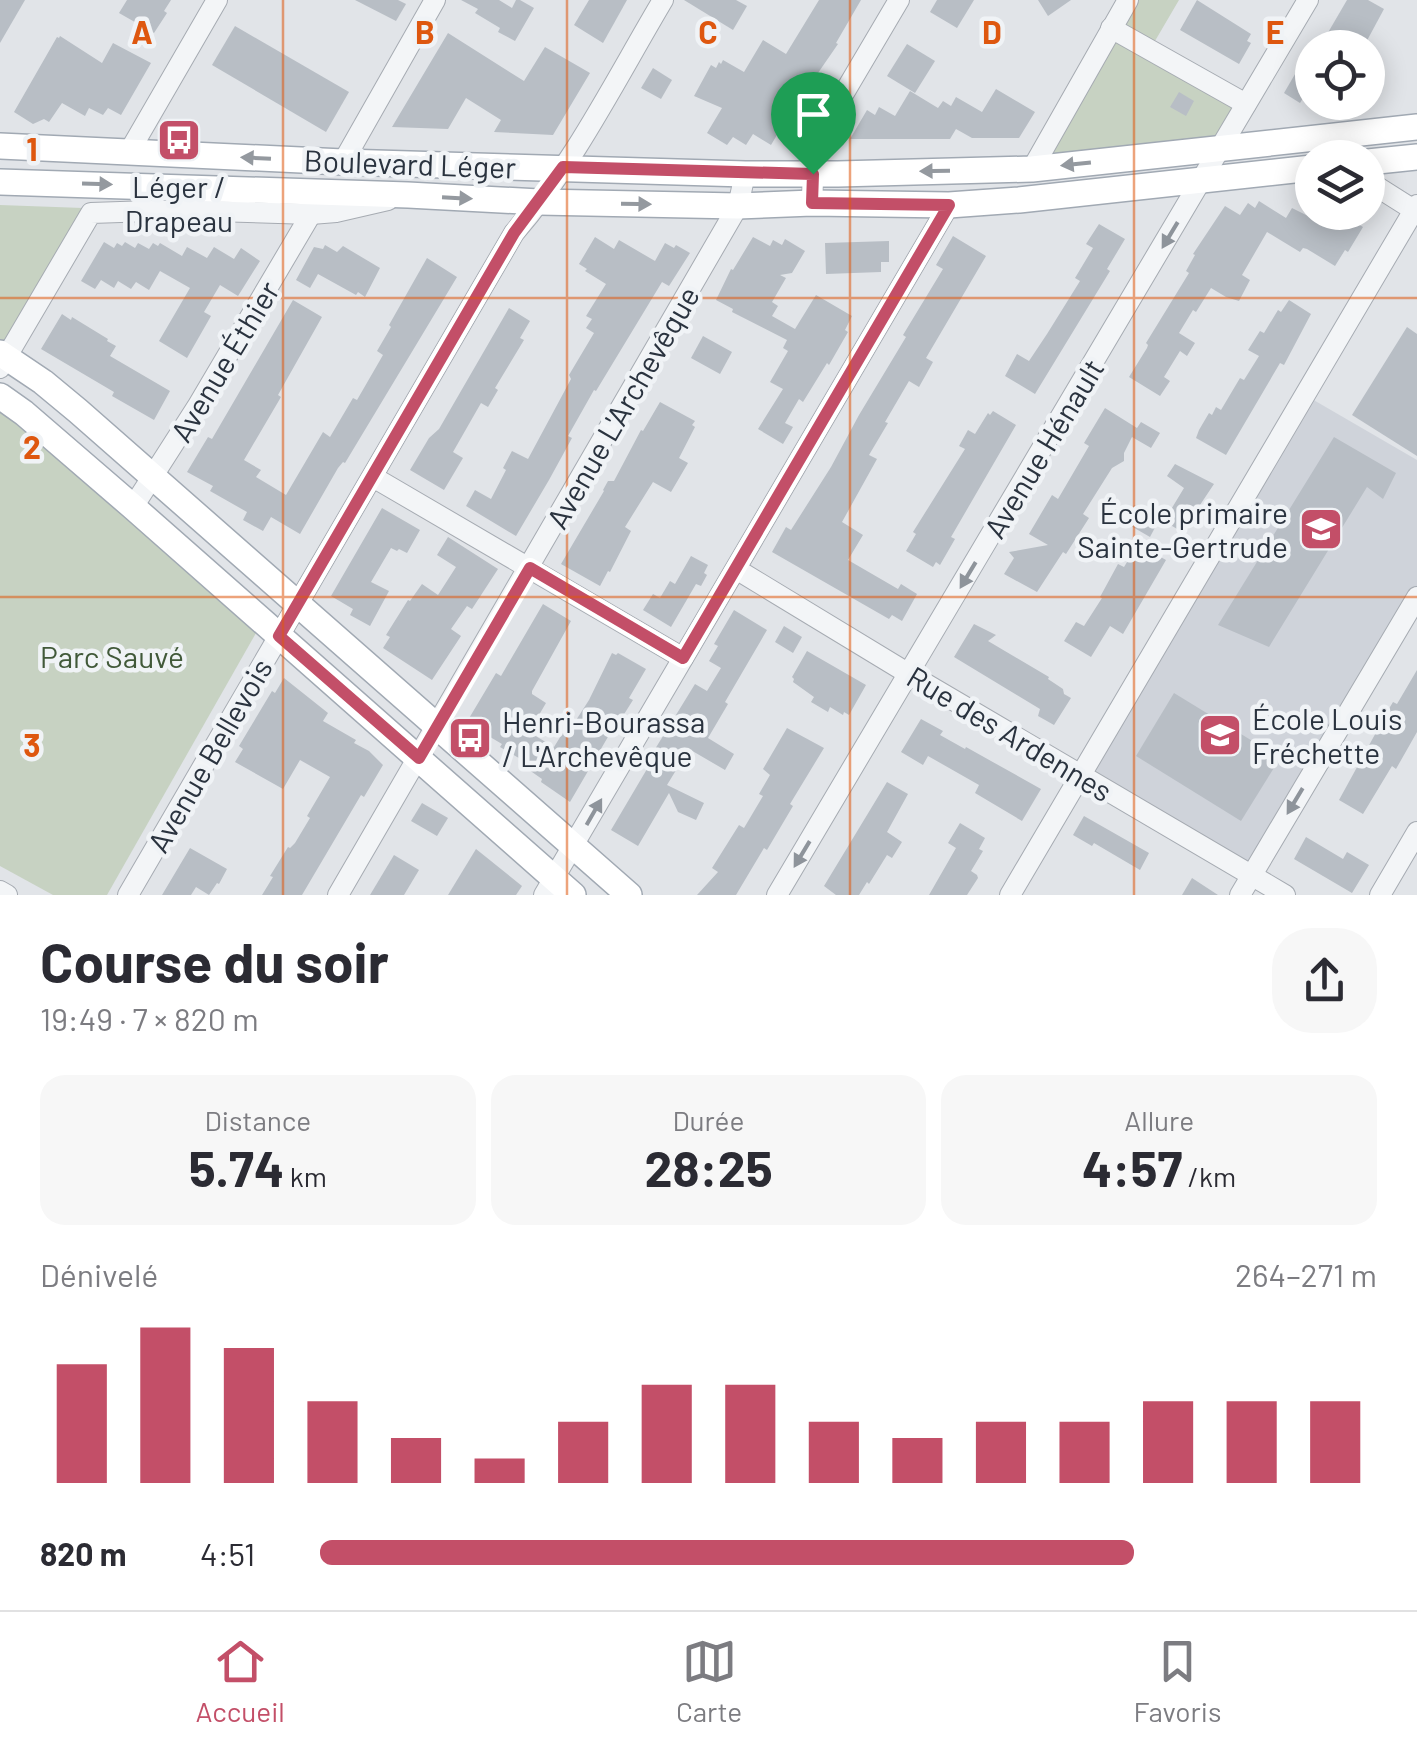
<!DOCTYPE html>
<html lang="fr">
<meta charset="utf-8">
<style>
:root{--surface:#fff;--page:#f7f7f7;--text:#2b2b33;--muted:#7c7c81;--line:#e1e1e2;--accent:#c34f68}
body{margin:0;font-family:Barlow,sans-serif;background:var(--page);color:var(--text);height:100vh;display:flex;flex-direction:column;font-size:38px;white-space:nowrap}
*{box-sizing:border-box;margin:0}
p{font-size:32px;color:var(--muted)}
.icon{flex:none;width:55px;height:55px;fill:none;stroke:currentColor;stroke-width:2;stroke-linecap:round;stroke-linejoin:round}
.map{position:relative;height:895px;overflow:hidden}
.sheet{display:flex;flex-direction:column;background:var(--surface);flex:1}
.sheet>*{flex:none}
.buttons{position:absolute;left:1295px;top:30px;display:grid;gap:20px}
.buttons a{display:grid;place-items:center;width:90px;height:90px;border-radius:50%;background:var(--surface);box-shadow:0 5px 25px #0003;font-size:50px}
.pin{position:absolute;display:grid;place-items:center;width:85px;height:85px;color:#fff;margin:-102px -42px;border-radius:50% 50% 50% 0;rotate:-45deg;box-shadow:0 0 10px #0007}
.pin .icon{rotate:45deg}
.round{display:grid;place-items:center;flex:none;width:105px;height:105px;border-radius:40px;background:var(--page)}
.overview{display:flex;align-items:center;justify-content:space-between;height:170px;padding:0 40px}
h1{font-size:55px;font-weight:700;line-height:75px}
.metrics{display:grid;grid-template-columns:repeat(3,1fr);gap:15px;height:170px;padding:10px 40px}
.metrics div{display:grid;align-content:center;border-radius:25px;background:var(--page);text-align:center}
.metrics b{font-size:50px;font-weight:700}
.metrics small{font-size:28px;font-weight:400}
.metrics p{font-size:28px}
.chart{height:280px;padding:20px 40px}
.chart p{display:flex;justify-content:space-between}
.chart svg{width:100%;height:180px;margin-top:10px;stroke:var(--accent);stroke-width:6}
ul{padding:0 40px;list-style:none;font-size:32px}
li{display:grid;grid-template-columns:160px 120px 1fr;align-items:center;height:75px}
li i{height:25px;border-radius:12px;background:var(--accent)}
.tab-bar{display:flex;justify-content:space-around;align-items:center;height:140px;border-top:2px solid var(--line);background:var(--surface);font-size:28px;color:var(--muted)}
.tab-bar a{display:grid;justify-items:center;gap:5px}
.tab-bar .selected{color:var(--accent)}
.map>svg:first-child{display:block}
</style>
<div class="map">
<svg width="1417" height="895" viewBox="0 0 1417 895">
<rect width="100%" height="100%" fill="#e1e4e8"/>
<!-- built -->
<polygon fill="#cfd3da" points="1305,395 1417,460 1417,597 1252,876 1081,776"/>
<!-- green -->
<g fill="#c7d2c2">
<polygon points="1129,0 1179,0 1145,58 1246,104 1219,148 1032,169"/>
<polygon points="0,205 83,208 0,349"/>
<polygon points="0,411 52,451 256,633 107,895 53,895 0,866"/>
</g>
<!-- building -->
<g fill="#b8bec5">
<polygon points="0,0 25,0 0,43"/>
<polygon points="127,0 171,0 164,11 167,13 154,33 119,13"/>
<polygon points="355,0 398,0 406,4 396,21"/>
<polygon points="461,0 499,0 512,8 516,0 520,0 534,8 515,41 498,32 500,28 475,13 478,9"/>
<polygon points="589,0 627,0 603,43 574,25"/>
<polygon points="684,0 736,0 747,6 733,30"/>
<polygon points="819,0 861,0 836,43 838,44 818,73 821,75 808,97 802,93 771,145 753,134 746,145 733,137 727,145 707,133 722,108 694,96 711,65 716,68 719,62 721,64 723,60 744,72 763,40 786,54"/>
<polygon points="937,0 974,0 957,28 930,12"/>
<polygon points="1038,0 1071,0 1048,16"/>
<polygon points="1197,0 1251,34 1247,41 1251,43 1239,64 1180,30"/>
<polygon points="1347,0 1368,0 1384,9 1363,48 1319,48"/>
<polygon points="235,26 349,92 326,132 212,65"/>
<polygon points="448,33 524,81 545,47 590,73 553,135 494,132 501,120 466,98 448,129 392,127"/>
<polygon points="60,36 102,63 113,43 151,63 121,115 108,108 103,115 89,108 85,116 62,103 49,122 44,119 33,124 14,112 57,37 59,38"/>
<polygon points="907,44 935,61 915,93 887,76"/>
<polygon points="1312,45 1312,83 1300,103 1284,93"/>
<polygon points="653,68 672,80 661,99 641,88"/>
<polygon points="996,89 1035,112 1019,138 972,138 956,129 950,139 850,139 867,110 875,115 879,107 895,116 910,91 938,108 943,101 951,106 956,97 982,112"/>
<polygon points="1179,92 1194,101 1186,116 1170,107"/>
<polygon points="1259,201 1286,218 1292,208 1328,226 1332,219 1336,221 1340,213 1363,227 1348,252 1345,250 1335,266 1307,249 1303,248 1300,252 1267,232 1242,275 1250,280 1239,301 1226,297 1211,288 1196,312 1193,310 1179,333 1195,343 1187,356 1180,351 1164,377 1170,381 1160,396 1129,377 1147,348 1148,345 1146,343 1189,273 1186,271 1195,255 1193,254 1225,206 1240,215 1248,203 1255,208"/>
<polygon points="1099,224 1125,239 1107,269 1110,271 1035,394 1005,376 1017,354 1029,361 1047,334 1080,281 1075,278 1093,248 1086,244"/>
<polygon points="953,236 986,256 926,358 933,362 919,387 909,381 885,422 888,423 869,455 877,459 842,522 863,535 848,560 898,589 901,584 917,594 902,621 892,615 889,619 772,552 786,527 791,530 831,467 859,415 906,337 903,335 943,269 936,265"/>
<polygon points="595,237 614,249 619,240 655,261 665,243 674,248 676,245 690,253 669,286 662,282 596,391 594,390 568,436 572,438 549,480 516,536 466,506 475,490 491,499 506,470 503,468 512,451 528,459 571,379 569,375 594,333 586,328 592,319 586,316 606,284 585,271 587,269 579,264"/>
<polygon points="753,237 770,246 773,240 782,245 785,239 805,251 792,273 780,275 786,278 772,302 778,306 772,316 795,329 816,295 852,316 845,330 848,332 829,365 827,363 803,402 799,399 785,423 793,427 783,444 758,429 783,389 770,382 788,351 783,348 787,340 732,312 733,309 716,300 731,269 733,270"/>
<polygon points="889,241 889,262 881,262 881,272 826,274 825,243"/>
<polygon points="104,242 114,248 117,243 122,246 125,242 135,248 138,243 149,249 153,243 158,246 160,243 182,256 187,247 207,258 214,247 234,259 241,248 260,261 238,296 220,285 204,312 211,316 187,358 159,341 190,288 160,271 149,290 136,282 131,289 118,281 114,288 101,280 95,289 81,281"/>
<polygon points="325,245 337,252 343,246 380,268 365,297 358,292 356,295 318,274 310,288 296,280 314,247 323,249"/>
<polygon points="427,258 457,277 345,463 343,462 338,468 300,534 271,517 263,531 243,520 247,512 210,491 213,486 187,472 208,437 212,439 293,300 322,317 278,395 281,397 244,460 261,470 256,477 286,495 323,432 330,437 353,398 357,400 383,355 377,351 391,327 389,325"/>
<polygon points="1289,300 1311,314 1284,365 1280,363 1226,455 1196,438 1199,430 1209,413 1212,415 1216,407 1221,410 1240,378 1244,380 1259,356 1248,350 1260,331 1264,333 1278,310 1281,312"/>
<polygon points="509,308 530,321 520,338 524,340 495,388 498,390 488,407 481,403 453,452 463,458 444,490 410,470 429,438 439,429"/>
<polygon points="62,314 71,320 72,317 108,339 107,341 116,346 110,356 170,391 154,420 112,396 114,392 41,349"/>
<polygon points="1407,327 1417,334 1417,456 1352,415"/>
<polygon points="703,336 732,352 720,374 691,358"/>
<polygon points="660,402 695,421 692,425 695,427 679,458 688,463 671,492 653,482 625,527 631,531 610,572 608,571 600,586 561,564 604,491 603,490 608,481 614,481 641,430 643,431"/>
<polygon points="1105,408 1137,428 1141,422 1160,433 1151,448 1132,437 1124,453 1124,461 1112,468 1083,514 1089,518 1066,554 1063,552 1037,592 1004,574 1014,558 1009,552 1048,545 1029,534 1052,495 1058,499 1089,446 1084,443"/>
<polygon points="993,411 1016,425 951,537 955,539 940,565 936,562 933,567 906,551 916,534 913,532 965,449 959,446 968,430 975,434 988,413 990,415"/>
<polygon points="1334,437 1396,473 1383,499 1367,487 1269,647 1218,625"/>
<polygon points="1175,464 1214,484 1182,532 1164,521 1184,488 1167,476"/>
<polygon points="1134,505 1159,520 1150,537 1124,522"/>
<polygon points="382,508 420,530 407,553 399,549 397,551 391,548 371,582 389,591 370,626 350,615 353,609 331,596"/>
<polygon points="448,537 498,569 472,609 467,606 451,629 461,636 432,680 383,648 390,637 386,635 408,600 410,601 422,584 438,595 456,567 437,555"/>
<polygon points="1140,541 1152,548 1150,551 1166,560 1123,634 1110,626 1091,657 1064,641 1076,622 1084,626 1102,598 1100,597 1118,564 1124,567"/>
<polygon points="691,556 708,565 704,573 707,575 701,586 696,584 671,627 643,610 653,594 660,598 670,581 675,584"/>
<polygon points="543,604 571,621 532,691 532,694 546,703 529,732 554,747 567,726 571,728 589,700 612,653 616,655 618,653 646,669 629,698 633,700 621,719 619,718 570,802 541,782 542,779 522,765 524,761 500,747 502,744 485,734 468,720 496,673 501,676"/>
<polygon points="734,610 767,630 725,702 728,704 708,738 734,754 725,770 689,749 667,785 704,803 696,820 678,812 669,793 638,846 611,830 647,769 644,767 695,684 707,691 721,668 709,661 718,646 714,644"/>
<polygon points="974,624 996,635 988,641 1049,677 1048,679 1063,689 1064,694 1071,698 1054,725 1038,716 1040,709 954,657"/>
<polygon points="784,626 802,637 793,653 775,642"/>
<polygon points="807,651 866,685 849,715 844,712 843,715 830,707 828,712 811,702 814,697 793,682 794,679 792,677"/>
<polygon points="1417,670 1417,732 1396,769 1392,766 1363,814 1339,800 1390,707 1393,702 1397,704"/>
<polygon points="284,678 328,713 323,721 356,740 354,743 369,751 383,765 364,797 361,795 302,895 262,895 273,877 270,876 288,847 290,848 295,843 310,818 307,816 330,777 300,760 283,789 235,762 243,749 239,746 272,691 275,693"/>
<polygon points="1174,693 1280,758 1241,821 1136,756"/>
<polygon points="921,719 943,731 940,735 965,749 966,747 1041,789 1022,821 975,793 979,785 928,756 923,765 901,752"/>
<polygon points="787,728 824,748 790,804 793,806 767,850 764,848 736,895 697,895 718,872 712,868 739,825 744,828 763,796 759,794 770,775 763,769"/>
<polygon points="887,782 908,794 887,832 902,842 892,858 887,855 869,884 867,882 859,895 836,895 824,886"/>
<polygon points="422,803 448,818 437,836 411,821"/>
<polygon points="1084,816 1149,853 1140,870 1094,843 1092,846 1073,835"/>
<polygon points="960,823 985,838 979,849 983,851 971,871 977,875 978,878 967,895 929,895 956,848 948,843"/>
<polygon points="1306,837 1343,859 1347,852 1369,865 1352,893 1294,859"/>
<polygon points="190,848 227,869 219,884 217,883 209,895 196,887 191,895 162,895"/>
<polygon points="476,849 522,886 516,895 448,895"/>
<polygon points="394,855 419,870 404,895 370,895"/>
<polygon points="1192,878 1218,895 1182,895"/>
</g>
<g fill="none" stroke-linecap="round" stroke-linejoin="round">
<!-- minor casing -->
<g stroke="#a6abb2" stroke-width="22">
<g id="minor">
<polyline points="1111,28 1246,104"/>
<polyline points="129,152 217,0"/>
<polyline points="343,162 435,0"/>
<polyline points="1032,169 1128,0"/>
<polyline points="1368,181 1417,212"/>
<polyline points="812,203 813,173 821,132 899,0"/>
<polyline points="0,368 91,213 180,210 311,214 336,212 388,200"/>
<polyline points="373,477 683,658"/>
<polyline points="133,507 197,407 311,214"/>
<polyline points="736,569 909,674 1285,895"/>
<polyline points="0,891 7,895"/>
<path d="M128,895L514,233C574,164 616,79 663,0"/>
<polyline points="338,895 738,206 745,174"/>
<polyline points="544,895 949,205"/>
<polyline points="777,895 1308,0"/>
<polyline points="1010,895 1417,205"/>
<polyline points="1240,895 1417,597"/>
<polyline points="1380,895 1417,832"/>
</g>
</g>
<!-- major casing -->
<g stroke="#a1a9b3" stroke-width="28">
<g id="major">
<polyline points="0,146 343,162 745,174 838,174 1032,169 1417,127"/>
<polyline points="1368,162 1417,157"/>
<polyline points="0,182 408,195 539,202 738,206 812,203 949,205 1019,200 1312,168"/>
<polyline points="0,353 43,382 78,411 629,895"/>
<polyline points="0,396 24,413 133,507 573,895"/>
</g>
</g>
<!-- minor -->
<use href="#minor" stroke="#f3f5f7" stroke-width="20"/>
<!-- major -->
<use href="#major" stroke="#fff" stroke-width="25"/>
</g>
<!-- one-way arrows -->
<defs><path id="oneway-solid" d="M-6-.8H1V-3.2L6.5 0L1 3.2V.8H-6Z" transform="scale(2.5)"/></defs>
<g fill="#94999f">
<use href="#oneway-solid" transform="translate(256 158) rotate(-177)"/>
<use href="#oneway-solid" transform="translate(1076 164) rotate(174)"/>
<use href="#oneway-solid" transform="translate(935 171) rotate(179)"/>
<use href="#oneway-solid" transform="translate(97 184) rotate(2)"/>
<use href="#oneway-solid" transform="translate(457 198) rotate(3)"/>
<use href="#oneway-solid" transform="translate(636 204) rotate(1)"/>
</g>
<g fill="#8e949b">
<use href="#oneway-solid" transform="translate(1170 235) rotate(121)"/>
<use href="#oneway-solid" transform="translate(968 575) rotate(121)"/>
<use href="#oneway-solid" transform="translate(1295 801) rotate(121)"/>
<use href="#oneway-solid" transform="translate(594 812) rotate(-60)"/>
<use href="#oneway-solid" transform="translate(802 854) rotate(121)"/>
</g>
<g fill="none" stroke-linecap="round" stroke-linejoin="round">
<!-- route casing -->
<g stroke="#fff" stroke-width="20">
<polygon id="route" points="563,167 813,174 812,203 949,205 683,658 530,568 419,758 279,636 514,233"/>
</g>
<!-- route -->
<use href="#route" stroke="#c34f68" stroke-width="12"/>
</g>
<!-- grid -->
<path fill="none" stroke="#de570f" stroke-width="2.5" stroke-opacity="0.55" d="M283,0V895M567,0V895M850,0V895M1134,0V895M0,298H1417M0,597H1417"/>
<!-- icons -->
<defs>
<g id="bus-square" transform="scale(2.25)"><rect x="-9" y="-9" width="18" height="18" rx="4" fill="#c34f68" stroke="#f0f3f6"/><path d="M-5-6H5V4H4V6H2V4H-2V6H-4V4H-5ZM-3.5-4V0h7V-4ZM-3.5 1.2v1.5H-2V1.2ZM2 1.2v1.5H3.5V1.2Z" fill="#fff"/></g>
<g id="school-square" transform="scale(2.25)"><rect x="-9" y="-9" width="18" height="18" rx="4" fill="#c34f68" stroke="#f0f3f6"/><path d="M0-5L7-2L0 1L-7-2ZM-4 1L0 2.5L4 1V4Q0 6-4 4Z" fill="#fff"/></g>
</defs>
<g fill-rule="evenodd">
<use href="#bus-square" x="179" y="140"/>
<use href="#school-square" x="1321" y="529"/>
<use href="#school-square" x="1220" y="735"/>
<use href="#bus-square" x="470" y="738"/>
</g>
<g text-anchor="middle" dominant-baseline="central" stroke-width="9" stroke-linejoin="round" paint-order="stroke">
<!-- street labels -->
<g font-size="30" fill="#2a333f" stroke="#f0f3f6">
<text transform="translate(410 163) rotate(2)">Boulevard Léger</text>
<text transform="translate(224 361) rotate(-59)">Avenue Éthier</text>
<text transform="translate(622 407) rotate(-60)">Avenue L'Archevêque</text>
<text transform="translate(1043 448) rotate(-59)">Avenue Hénault</text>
<text transform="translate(1010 733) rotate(31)">Rue des Ardennes</text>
<text transform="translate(209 755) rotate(-60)">Avenue Bellevois</text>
</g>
<!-- poi labels -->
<g font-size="30" fill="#2a333f" stroke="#f0f3f6" text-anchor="start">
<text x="179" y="186" text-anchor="middle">Léger /<tspan x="179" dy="34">Drapeau</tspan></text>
<text x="1288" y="512" text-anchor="end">École primaire<tspan x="1288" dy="34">Sainte-Gertrude</tspan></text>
<text x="1252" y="718">École Louis<tspan x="1252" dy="34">Fréchette</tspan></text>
<text x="502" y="721">Henri-Bourassa<tspan x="502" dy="34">/ L'Archevêque</tspan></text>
</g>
<!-- park labels -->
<g font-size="30" fill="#415939" stroke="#f0f3f6">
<text x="112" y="656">Parc Sauvé</text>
</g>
</g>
<g font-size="32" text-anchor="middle" font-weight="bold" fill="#de570f" stroke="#f0f3f6" stroke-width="9" stroke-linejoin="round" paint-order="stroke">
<text x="142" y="44">A</text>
<text x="425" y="44">B</text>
<text x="708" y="44">C</text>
<text x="992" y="44">D</text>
<text x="1275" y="44">E</text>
<text x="32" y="161">1</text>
<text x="32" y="459">2</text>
<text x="32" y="757">3</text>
</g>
</svg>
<div class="buttons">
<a><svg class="icon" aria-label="locate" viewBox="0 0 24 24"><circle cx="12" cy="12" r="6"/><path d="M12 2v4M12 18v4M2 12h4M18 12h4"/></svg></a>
<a><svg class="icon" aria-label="layers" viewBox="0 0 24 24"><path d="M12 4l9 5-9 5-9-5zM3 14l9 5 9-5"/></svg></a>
</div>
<div class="pin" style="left:813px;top:174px;background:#1e9e55"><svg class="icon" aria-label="arrive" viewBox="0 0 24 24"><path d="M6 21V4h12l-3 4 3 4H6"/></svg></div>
</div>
<section class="sheet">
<div class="overview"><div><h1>Course du soir</h1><p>19:49 · 7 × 820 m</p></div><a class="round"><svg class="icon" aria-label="share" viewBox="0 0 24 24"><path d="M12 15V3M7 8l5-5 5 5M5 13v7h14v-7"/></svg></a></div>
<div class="metrics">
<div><p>Distance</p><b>5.74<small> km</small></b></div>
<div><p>Durée</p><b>28:25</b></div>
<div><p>Allure</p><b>4:57<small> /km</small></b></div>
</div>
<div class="chart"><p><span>Dénivelé</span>264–271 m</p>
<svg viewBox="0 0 160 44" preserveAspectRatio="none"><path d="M5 44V15M15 44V6M25 44V11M35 44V24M45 44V33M55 44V38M65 44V29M75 44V20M85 44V20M95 44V29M105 44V33M115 44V29M125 44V29M135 44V24M145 44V24M155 44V24"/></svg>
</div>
<ul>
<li><b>820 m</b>4:51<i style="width:77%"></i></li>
</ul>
</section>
<nav class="tab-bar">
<a class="selected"><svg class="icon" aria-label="home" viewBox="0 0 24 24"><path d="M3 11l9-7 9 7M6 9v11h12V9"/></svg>Accueil</a>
<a><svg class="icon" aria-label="map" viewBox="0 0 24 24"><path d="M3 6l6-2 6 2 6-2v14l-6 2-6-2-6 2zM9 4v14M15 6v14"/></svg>Carte</a>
<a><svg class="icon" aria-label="saved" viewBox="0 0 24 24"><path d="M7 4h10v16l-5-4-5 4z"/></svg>Favoris</a>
</nav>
